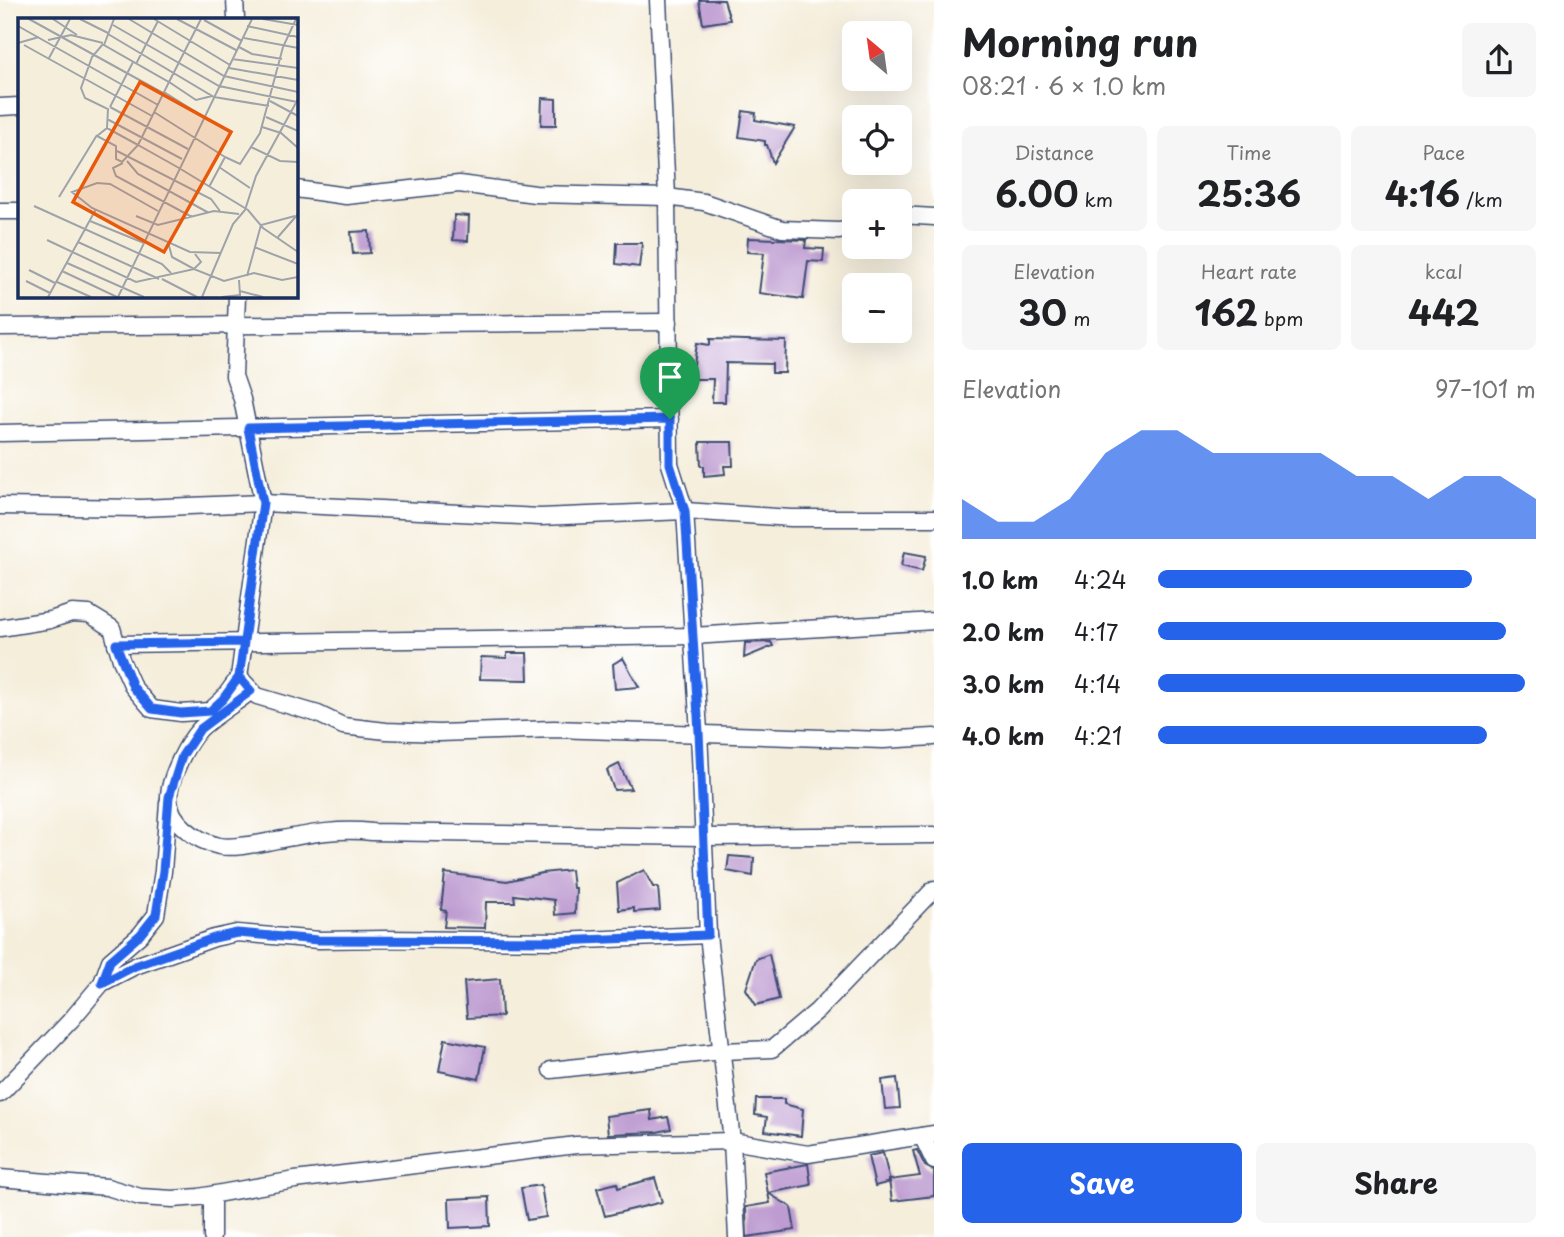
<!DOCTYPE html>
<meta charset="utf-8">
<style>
:root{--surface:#fff;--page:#f6f6f6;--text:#202124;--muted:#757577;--accent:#2563eb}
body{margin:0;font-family:"Playpen Sans",sans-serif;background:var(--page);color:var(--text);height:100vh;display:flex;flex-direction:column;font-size:26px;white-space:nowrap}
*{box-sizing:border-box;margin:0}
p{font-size:23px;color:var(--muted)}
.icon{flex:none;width:38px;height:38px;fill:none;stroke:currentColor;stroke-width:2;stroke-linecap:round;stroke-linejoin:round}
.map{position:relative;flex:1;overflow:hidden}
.panel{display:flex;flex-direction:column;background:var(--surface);width:630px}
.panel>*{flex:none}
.needle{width:46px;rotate:331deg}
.buttons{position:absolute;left:842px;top:21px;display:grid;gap:14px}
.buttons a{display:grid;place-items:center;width:70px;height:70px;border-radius:10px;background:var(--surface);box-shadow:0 7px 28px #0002;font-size:35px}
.pin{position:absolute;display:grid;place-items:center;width:60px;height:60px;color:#fff;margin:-72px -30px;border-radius:50% 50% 50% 0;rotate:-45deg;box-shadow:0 0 7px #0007}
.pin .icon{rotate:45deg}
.round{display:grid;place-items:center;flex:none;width:74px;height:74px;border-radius:10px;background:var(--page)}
.summary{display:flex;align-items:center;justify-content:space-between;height:119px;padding:0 28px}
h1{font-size:38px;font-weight:700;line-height:52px}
.figures{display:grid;grid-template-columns:repeat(3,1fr);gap:10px;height:119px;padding:7px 28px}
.figures div{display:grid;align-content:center;border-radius:10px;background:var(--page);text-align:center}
.figures b{font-size:35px;font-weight:700}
.figures small{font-size:19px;font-weight:400}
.figures p{font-size:19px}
.chart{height:196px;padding:14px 28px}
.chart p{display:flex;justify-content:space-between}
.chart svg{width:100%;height:126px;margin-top:7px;fill:var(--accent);opacity:.7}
.cta{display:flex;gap:14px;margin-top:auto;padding:14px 28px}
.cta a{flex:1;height:80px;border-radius:10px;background:var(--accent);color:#fff;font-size:28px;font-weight:700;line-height:80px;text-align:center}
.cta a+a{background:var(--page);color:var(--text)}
ul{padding:0 28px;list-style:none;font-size:23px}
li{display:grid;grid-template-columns:112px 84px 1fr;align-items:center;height:52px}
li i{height:18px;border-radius:9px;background:var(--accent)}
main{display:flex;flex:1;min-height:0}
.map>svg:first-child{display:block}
</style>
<main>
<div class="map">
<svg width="934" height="1237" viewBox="0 0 934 1237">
<rect width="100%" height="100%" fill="#fff"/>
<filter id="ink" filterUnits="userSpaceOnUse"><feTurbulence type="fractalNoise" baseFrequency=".0143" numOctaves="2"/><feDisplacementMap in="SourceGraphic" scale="14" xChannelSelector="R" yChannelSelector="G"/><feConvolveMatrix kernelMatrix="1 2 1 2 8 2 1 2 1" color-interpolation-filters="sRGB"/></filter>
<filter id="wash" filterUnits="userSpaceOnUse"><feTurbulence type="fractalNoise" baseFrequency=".00686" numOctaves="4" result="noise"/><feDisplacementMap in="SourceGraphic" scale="28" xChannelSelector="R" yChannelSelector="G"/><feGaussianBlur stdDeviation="1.57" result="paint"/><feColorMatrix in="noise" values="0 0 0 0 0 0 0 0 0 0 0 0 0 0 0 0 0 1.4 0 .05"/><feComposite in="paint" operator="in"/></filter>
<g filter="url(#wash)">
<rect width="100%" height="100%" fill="#f5eedb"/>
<g id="blocks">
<!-- building -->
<g fill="#be9cd1">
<polygon points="699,0 724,0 730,20 703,24"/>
<polygon points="542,98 556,99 556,125 541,125"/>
<polygon points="743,111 756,113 755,120 795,127 773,163 767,145 765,145 765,141 739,137"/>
<polygon points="454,215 469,216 468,241 453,240"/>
<polygon points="369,231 370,253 353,254 351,232"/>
<polygon points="748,238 806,240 805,248 824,249 823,262 808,261 803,299 759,293 764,253 747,252"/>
<polygon points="617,243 642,243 639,267 616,264"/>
<polygon points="710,339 786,341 785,373 772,373 772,364 726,363 725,402 712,402 713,379 692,379 697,343 710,345"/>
<polygon points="700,442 732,442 733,466 724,466 725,474 704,476 704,466 701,466"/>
<polygon points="904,552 926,556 922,571 901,566"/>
<polygon points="771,642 773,646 744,658 745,643"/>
<polygon points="507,653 527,653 528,680 480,679 481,657 507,658"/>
<polygon points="623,658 639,687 615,689 613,664"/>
<polygon points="619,764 631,789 614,790 607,770"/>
<polygon points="729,856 754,858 753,876 727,871"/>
<polygon points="571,870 573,888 576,888 575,913 555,915 554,900 514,895 515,902 486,902 485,928 444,927 446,911 441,910 445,873 507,881 542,873"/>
<polygon points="644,870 653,887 658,887 660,910 634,912 634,908 619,910 617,883"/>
<polygon points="769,954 779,999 756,1005 746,989 756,959"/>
<polygon points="500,979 502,1016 467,1018 464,982"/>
<polygon points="445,1039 485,1047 479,1079 439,1071"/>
<polygon points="897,1078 900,1108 885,1109 882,1080"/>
<polygon points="756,1099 784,1099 784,1104 803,1109 801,1136 765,1131 767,1117 755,1115"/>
<polygon points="651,1110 652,1120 668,1117 671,1129 657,1132 608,1134 606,1116"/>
<polygon points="917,1150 925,1166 934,1171 934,1196 892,1201 889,1180 920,1176 913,1151"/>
<polygon points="883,1153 890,1182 875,1186 868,1156"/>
<polygon points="808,1164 811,1185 768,1193 764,1172"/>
<polygon points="655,1178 662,1202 605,1216 597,1188 617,1183 618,1188"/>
<polygon points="541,1185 546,1217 527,1220 521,1188"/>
<polygon points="768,1193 791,1207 795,1230 747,1237 746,1207 770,1203"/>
<polygon points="489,1197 490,1226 450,1228 449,1199"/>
</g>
</g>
</g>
<g filter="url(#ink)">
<use href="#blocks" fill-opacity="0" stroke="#3c4c71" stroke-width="2"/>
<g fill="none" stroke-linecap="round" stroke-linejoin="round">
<!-- street casing -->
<g stroke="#3c4c71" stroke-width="19">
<g id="street">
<polyline points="235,0 236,19"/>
<polyline points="658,0 667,197 670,464 685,511 699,732 708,935 732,1141 737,1237"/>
<polyline points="0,107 19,106"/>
<polyline points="296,189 346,196 459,184 535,194 667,197 704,202 782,229 839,231 854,228"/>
<polyline points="0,211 19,211"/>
<polyline points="900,215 934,217"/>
<polyline points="0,327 669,322"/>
<polyline points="0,433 670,419"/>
<polyline points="0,506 140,508 263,503 540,517 685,511 791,518 934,518"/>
<polyline points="0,628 50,620 72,613 89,614 112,628 121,660 133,687 152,709 181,713 210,711 223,699 239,677 263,503 242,399 234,376 237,296"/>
<polyline points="116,644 693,636 934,621"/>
<polyline points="239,677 257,696 318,714 343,726 386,731 439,733 554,729 883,740 934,737"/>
<path d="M251,691C236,703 212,717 200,729C187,742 169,779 169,797C168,822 197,841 219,846C236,849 260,843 277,840C309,834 339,828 372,832L702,837L934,835"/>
<polyline points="102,983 110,961 140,935 156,915 163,871 168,803"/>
<polyline points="551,1070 722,1051 772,1049 817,1011 934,889"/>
<polyline points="0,1094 71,1020 102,983 135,966 214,938 237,933 319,940 385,939 559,941 708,935"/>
<polyline points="922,1136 934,1161"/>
<polyline points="0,1178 107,1187 140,1197 173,1199 199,1197 295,1180 576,1145 732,1141 808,1154 934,1134"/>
<polyline points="212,1237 212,1195"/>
</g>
</g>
<!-- street -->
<use href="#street" stroke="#fff" stroke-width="16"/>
</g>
</g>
<g fill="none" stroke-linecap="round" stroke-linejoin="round" filter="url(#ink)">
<!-- route casing -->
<g stroke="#fff" stroke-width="14">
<polyline id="route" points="670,419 248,428 263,503 239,677 223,699 210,711 181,713 152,709 133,687 116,644 244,642 239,677 251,691 200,729 182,756 169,797 163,871 156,915 140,935 110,961 102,983 135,966 214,938 237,933 318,940 559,941 708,935 699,732 685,511 670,464 670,419"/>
</g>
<!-- route -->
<use href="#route" stroke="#2563eb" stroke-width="9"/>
</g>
<!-- overview -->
<g transform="translate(18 18)">
<rect width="280" height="280" fill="#f5eedb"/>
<path fill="none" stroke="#9ea2a9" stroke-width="2" d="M11,1L145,75M35,1L59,17M62,1L90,15M96,1L86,27L151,64L183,1M111,1L206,58L280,74M136,1L212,47M159,1L218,32M245,1L280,7M186,2L224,23M95,7L201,68L279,84M0,8L140,87M229,8L280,19M90,16L196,79L251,88M226,20L280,30M30,22L53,17L85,25M0,25L21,19M85,26L74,39L63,70L67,80L90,91L89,110M6,27L134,98M221,29L234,36L264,41M31,40L52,1M214,41L280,50M118,46L140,3M211,50L280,62M146,74L186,99M194,78L178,82L151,64L120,127L89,110L79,118L98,128V141L104,144L120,127L161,150L230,192L245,210L280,234M252,83L280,98M92,89L170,131M92,89L115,44M136,94L207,139L191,169M248,99L280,113M89,101L164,141M244,109L263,115L280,130M233,129L262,143L280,144M99,133L193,181L202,193M207,139L222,146L242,115L265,29L278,1M109,143L120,156L191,195M105,145L95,150L98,158L174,199M201,149L232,170M41,179L79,117M16,188L144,246L153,255M140,193L92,166L79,165L54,174L74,190L172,234L203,235M118,198L140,207L196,193L221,196M72,203L126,225M260,219L280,196M29,222L118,264L176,251L206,263L236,255L264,262L280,259M60,224L141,261M150,224L154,239L176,251L183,244L177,236M236,229L280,246M49,245L126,279M11,252L37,265M44,253L99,279M229,258L243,207L277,198M144,261L179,279M8,263L32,275M39,264L73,279M222,273L245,279M30,279L78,191M100,279L234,1M184,279L215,206L227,192L238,158L280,81M204,279L222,277L221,262"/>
<path fill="#e8590c" fill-opacity="0.15" stroke="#e8590c" stroke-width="3.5" d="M122,64L213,114L146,234L55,184Z"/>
<rect width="280" height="280" fill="none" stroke="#1b2f5e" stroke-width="3.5"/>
</g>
</svg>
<div class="buttons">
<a><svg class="needle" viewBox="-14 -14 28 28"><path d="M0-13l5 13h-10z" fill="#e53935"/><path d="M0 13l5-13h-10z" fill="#757577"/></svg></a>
<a><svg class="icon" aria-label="locate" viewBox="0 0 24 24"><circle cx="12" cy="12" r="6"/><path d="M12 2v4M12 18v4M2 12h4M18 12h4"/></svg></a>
<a>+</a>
<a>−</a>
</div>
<div class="pin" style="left:670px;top:419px;background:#1e9e55"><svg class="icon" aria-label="arrive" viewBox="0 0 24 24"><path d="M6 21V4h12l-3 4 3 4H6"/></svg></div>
</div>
<section class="panel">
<div class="summary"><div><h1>Morning run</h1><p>08:21 · 6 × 1.0 km</p></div><a class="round"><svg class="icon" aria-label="share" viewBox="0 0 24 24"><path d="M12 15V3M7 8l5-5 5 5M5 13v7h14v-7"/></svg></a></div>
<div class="figures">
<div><p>Distance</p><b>6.00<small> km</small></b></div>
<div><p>Time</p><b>25:36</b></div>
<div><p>Pace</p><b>4:16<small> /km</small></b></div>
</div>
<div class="figures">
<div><p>Elevation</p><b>30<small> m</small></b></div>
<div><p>Heart rate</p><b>162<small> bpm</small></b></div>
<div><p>kcal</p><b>442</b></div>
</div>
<div class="chart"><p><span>Elevation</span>97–101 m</p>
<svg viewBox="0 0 160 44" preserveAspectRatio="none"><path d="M0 44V30L10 38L20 38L30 30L40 14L50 6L60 6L70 14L80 14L90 14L100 14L110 22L120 22L130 30L140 22L150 22L160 30V44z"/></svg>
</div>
<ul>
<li><b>1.0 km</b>4:24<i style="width:83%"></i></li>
<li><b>2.0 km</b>4:17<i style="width:92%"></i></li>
<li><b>3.0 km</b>4:14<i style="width:97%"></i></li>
<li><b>4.0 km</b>4:21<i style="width:87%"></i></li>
</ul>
<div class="cta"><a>Save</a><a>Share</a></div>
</section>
</main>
